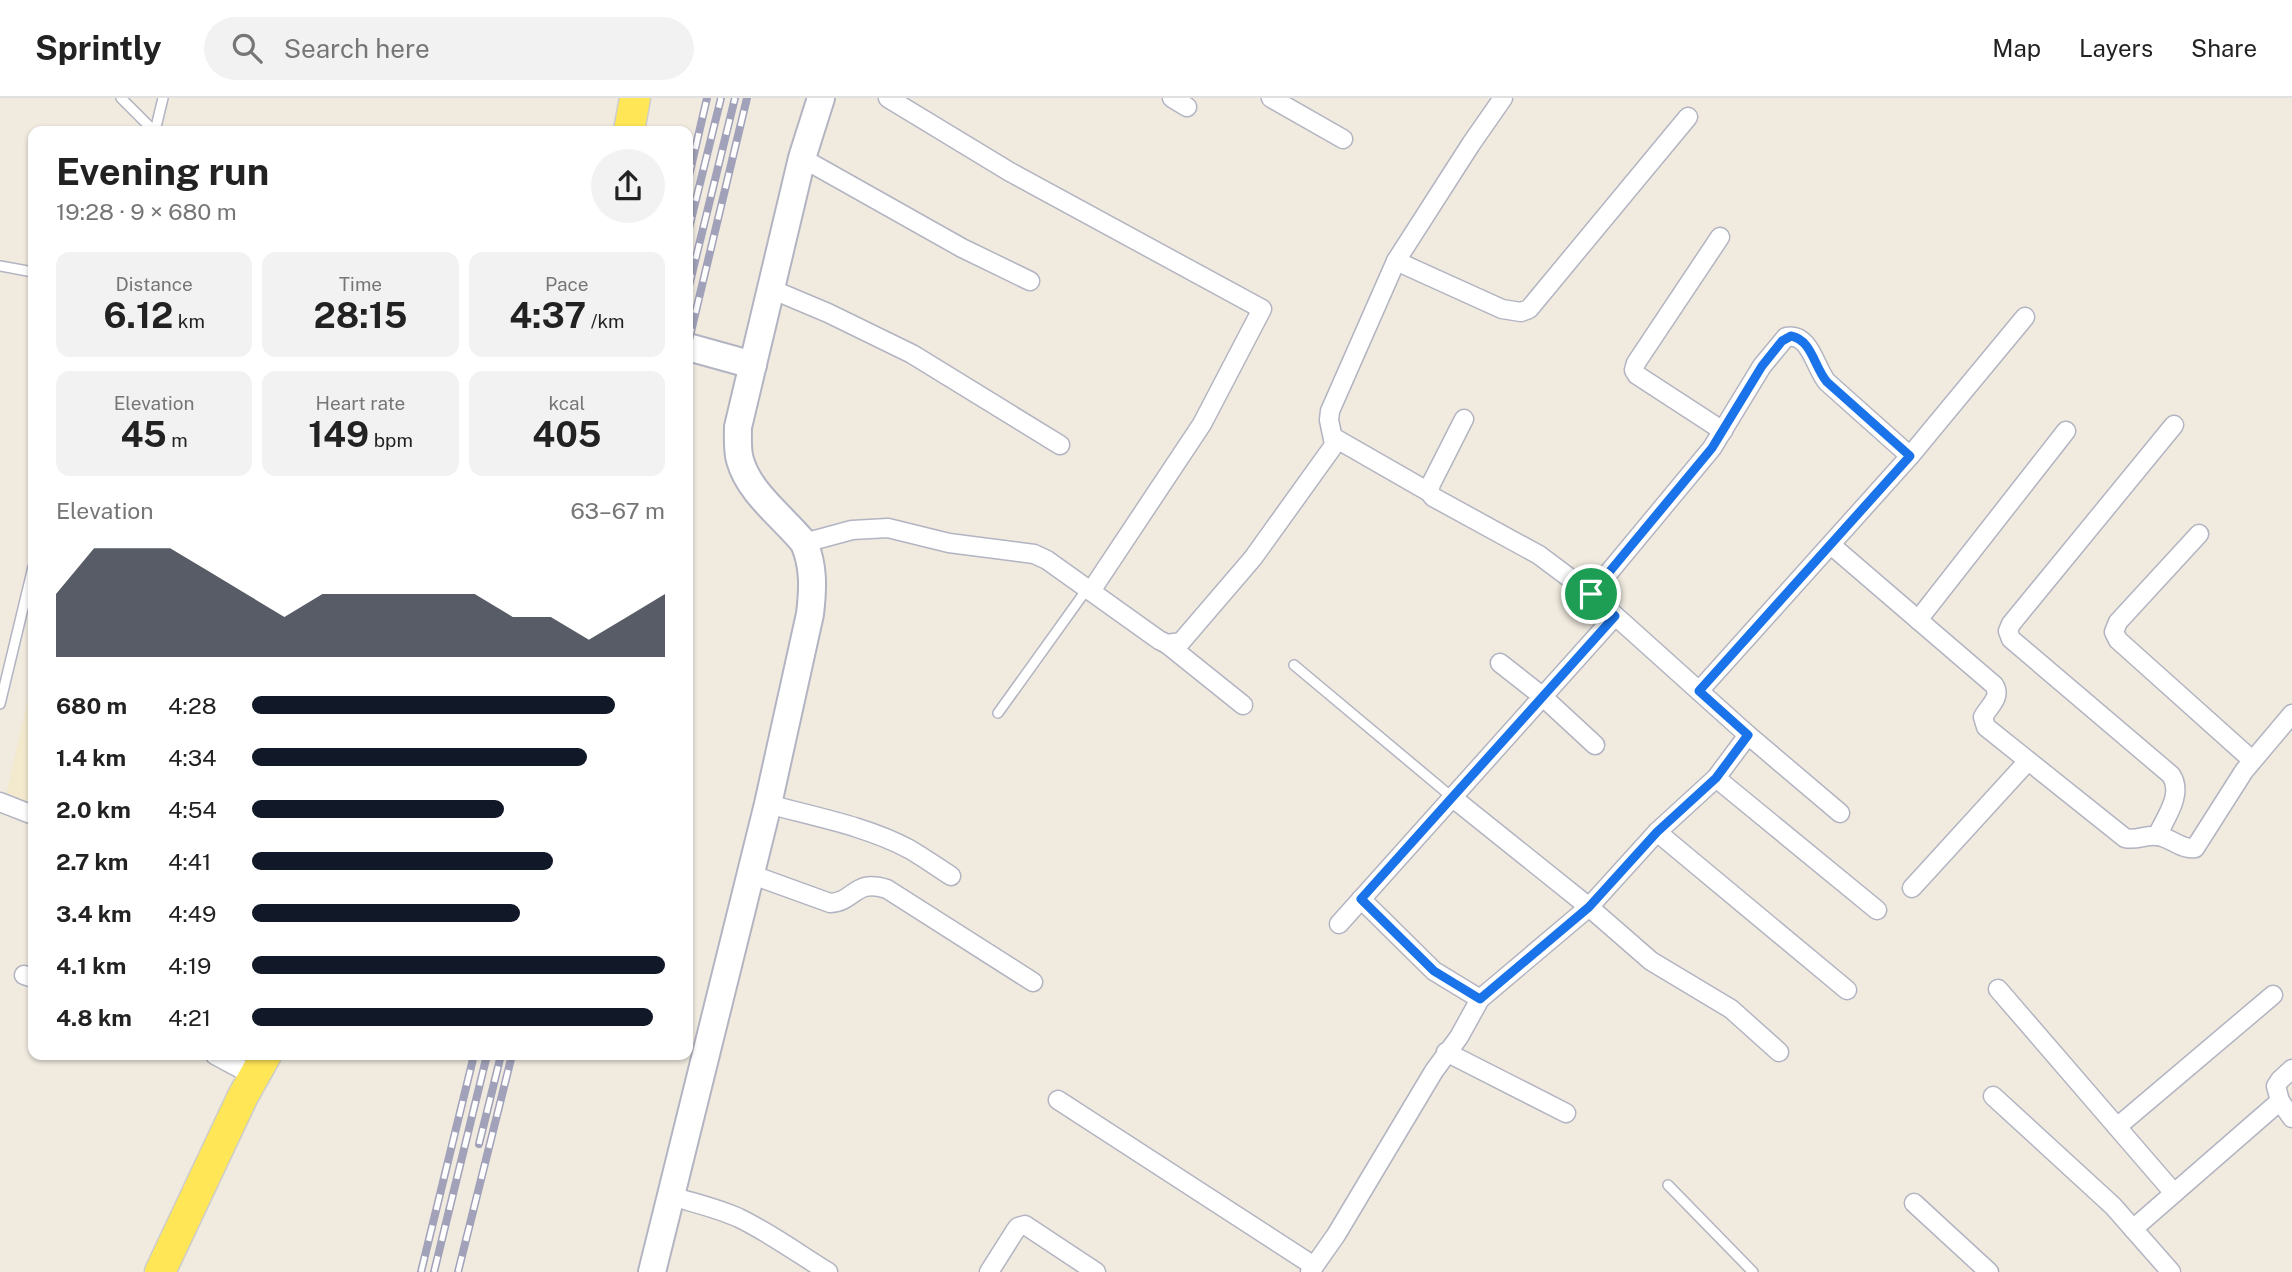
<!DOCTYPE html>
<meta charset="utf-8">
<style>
:root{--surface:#fff;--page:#f2f2f2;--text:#222;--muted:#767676;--line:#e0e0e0;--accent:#111827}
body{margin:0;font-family:"Public Sans",sans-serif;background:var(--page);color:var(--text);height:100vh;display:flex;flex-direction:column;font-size:26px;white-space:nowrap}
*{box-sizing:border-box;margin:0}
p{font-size:23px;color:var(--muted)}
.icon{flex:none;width:38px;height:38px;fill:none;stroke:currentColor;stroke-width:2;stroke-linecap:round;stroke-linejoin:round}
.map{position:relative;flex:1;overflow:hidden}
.drawer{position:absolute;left:28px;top:28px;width:665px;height:934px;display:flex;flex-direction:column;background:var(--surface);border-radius:14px;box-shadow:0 2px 5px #0004}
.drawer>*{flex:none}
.pin{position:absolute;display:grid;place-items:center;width:60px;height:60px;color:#fff;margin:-30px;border:4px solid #fff;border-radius:50%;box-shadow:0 2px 7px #0007}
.round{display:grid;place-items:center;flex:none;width:74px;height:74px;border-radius:37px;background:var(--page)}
.head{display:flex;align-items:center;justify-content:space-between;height:119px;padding:0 28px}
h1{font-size:38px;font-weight:700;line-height:52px}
.metrics{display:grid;grid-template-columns:repeat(3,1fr);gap:10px;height:119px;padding:7px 28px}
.metrics div{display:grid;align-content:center;border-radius:14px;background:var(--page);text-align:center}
.metrics b{font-size:35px;font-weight:700}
.metrics small{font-size:19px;font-weight:400}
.metrics p{font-size:19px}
.chart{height:196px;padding:14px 28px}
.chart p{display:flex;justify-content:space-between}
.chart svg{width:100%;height:126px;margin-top:7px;fill:var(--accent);opacity:.7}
ul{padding:0 28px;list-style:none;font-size:23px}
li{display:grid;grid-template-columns:112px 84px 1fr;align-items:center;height:52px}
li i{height:18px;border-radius:9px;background:var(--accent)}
header{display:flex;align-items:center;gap:42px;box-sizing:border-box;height:98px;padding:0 35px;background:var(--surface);border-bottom:2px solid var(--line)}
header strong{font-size:33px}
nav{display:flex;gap:38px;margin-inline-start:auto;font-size:24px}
.search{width:490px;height:63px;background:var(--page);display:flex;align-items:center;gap:18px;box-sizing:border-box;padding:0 24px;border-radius:38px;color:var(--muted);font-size:26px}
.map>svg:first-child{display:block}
</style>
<header>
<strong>Sprintly</strong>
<div class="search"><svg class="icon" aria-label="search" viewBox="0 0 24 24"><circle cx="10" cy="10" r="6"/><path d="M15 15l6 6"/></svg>Search here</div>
<nav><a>Map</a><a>Layers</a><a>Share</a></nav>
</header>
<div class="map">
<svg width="2292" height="1174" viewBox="0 0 2292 1174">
<rect width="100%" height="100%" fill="#f0eadf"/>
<!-- education -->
<polygon fill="#f3eace" points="33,578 33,710 6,697"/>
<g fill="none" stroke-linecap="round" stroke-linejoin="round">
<!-- lane casing -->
<g stroke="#b3b4c2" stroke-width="12">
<g id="lane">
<polyline points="121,0 154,33"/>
<polyline points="155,33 163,0"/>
<polyline points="0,168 33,174"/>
<polyline points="1294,567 1453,700"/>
<polyline points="0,606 33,469"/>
<polyline points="998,615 1087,491"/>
<polyline points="1668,1087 1753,1174"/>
</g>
</g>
<!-- street casing -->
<g stroke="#b3b4c2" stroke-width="21">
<g id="street">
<polyline points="888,0 1010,74 1262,211 1202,326 1091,493"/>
<polyline points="1172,0 1187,9"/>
<polyline points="1271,0 1343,41"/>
<polyline points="802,60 962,150 1030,183"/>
<polyline points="1720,139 1636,265 1634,272 1637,277 1723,333"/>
<polyline points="1396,163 1502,211 1521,214 1529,211 1688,19"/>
<polyline points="771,191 828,215 912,256 1060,347"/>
<polyline points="1464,321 1431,386 1429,394 1433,399 1539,457 1591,496 1748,637 1840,715"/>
<polyline points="1333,339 1429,394"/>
<polyline points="2199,436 2118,524 2114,534 2118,542 2252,662"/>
<polyline points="804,445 852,432 888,430 949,445 1034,456 1047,462 1159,542 1167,546 1181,544 1253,460 1332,350 1334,346 1329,322 1330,313 1396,163 1471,46 1503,0"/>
<path d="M1831,447L1994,587C2002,599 1989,608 1983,619L1986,629L2125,740C2137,743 2146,736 2158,738C2172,740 2181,752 2195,750L2244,673L2292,616"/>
<path d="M1591,496L1712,350L1762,268L1786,239C1810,234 1815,270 1827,284L1910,358"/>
<polyline points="1918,522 2066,333"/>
<polyline points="1167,546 1243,607"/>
<polyline points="1500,565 1542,598 1595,647"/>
<polyline points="1699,593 1910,358 2025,219"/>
<polyline points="1716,680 1877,812"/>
<polyline points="1453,700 1589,809 1651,863 1731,911 1779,954"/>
<polyline points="0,704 33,717"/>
<path d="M768,706C815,719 866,728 909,751C923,759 937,769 951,778"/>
<polyline points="1657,734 1847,892"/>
<path d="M2157,738C2165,720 2184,696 2171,677L2011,541L2008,533L2011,526L2174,327"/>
<path d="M750,776L830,805C855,804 854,780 887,791L1033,884"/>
<polyline points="1912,790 2028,663"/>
<polyline points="1361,801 1434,873 1480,901"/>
<polyline points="1339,826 1615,518"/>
<polyline points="24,877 33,880"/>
<polyline points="1998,891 2174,1095"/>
<polyline points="1446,954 1566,1015"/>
<polyline points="215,957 254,978"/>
<polyline points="2292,971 2280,982 2276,988 2280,1003 2292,1020"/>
<polyline points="1993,998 2113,1108 2171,1174"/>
<polyline points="1058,1002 1314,1168"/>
<polyline points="2117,1029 2273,897"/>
<path d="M671,1098C694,1105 717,1110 739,1120C770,1135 799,1156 828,1174"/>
<polyline points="1914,1105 1989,1174"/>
<polyline points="2133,1131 2280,1003"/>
<polyline points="989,1174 1015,1133 1018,1129 1025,1127 1096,1174"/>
<polyline points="1310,1174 1336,1137 1434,973 1459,939 1480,901 1589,809 1657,734 1716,680 1748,637"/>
</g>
</g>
<!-- secondary casing -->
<g stroke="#b3b4c2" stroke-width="30">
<g id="secondary">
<polyline points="688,249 753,267"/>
<path d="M652,1174L768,706L810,516C813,491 814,468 804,445C783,419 749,395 740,362C737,352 738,340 738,329L802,60L821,0"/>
</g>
</g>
<!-- primary casing -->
<g stroke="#cdcdcd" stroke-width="33">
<g id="primary">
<polyline points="629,33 635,0"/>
<polyline points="160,1174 243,998 266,957"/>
</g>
</g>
<!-- lane -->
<use href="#lane" stroke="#fff" stroke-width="9"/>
<!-- street -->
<use href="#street" stroke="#fff" stroke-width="18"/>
<!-- secondary -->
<use href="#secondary" stroke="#fff" stroke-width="26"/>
<!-- primary -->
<use href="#primary" stroke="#ffe656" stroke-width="30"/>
<!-- rail casing -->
<g stroke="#a1a2ba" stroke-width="8">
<g id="rail">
<polyline points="688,82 707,0"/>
<polyline points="688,134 721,0"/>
<polyline points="688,192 735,0"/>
<polyline points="688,246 747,0"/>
<polyline points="479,1046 501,957"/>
<polyline points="421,1174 474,957"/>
<polyline points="434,1174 487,957"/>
<polyline points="458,1174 512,957"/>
</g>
</g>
<!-- rail -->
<use href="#rail" stroke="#fff" stroke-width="5" stroke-dasharray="16" stroke-linecap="butt"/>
</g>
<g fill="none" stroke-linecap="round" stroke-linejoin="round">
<!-- route casing -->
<g stroke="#fff" stroke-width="14">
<path id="route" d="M1791,238C1812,242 1814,269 1827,284L1910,358L1699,593L1748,637L1716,680L1657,734L1589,809L1480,901L1434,873L1361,801L1615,518L1591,496L1712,350L1762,268L1782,243Z"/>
</g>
<!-- route -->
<use href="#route" stroke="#1a73e8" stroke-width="9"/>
</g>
</svg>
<div class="pin" style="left:1591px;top:496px;background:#1e9e55"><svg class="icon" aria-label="arrive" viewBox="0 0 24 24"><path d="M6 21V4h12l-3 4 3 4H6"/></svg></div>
<section class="drawer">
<div class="head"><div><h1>Evening run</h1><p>19:28 · 9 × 680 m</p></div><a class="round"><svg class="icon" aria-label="share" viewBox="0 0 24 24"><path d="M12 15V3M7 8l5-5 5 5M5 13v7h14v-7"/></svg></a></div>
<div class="metrics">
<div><p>Distance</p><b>6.12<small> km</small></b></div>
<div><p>Time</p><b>28:15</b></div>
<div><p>Pace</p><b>4:37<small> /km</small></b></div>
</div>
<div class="metrics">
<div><p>Elevation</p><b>45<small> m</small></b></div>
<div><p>Heart rate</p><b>149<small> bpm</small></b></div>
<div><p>kcal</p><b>405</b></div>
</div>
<div class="chart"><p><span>Elevation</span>63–67 m</p>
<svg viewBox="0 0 160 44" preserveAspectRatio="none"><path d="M0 44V22L10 6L20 6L30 6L40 14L50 22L60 30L70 22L80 22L90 22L100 22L110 22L120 30L130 30L140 38L150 30L160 22V44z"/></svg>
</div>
<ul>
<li><b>680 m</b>4:28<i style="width:88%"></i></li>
<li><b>1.4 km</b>4:34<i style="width:81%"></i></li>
<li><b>2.0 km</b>4:54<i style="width:61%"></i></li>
<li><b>2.7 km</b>4:41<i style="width:73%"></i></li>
<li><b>3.4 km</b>4:49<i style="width:65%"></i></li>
<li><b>4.1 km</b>4:19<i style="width:100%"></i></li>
<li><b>4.8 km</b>4:21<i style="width:97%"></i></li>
</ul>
</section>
</div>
